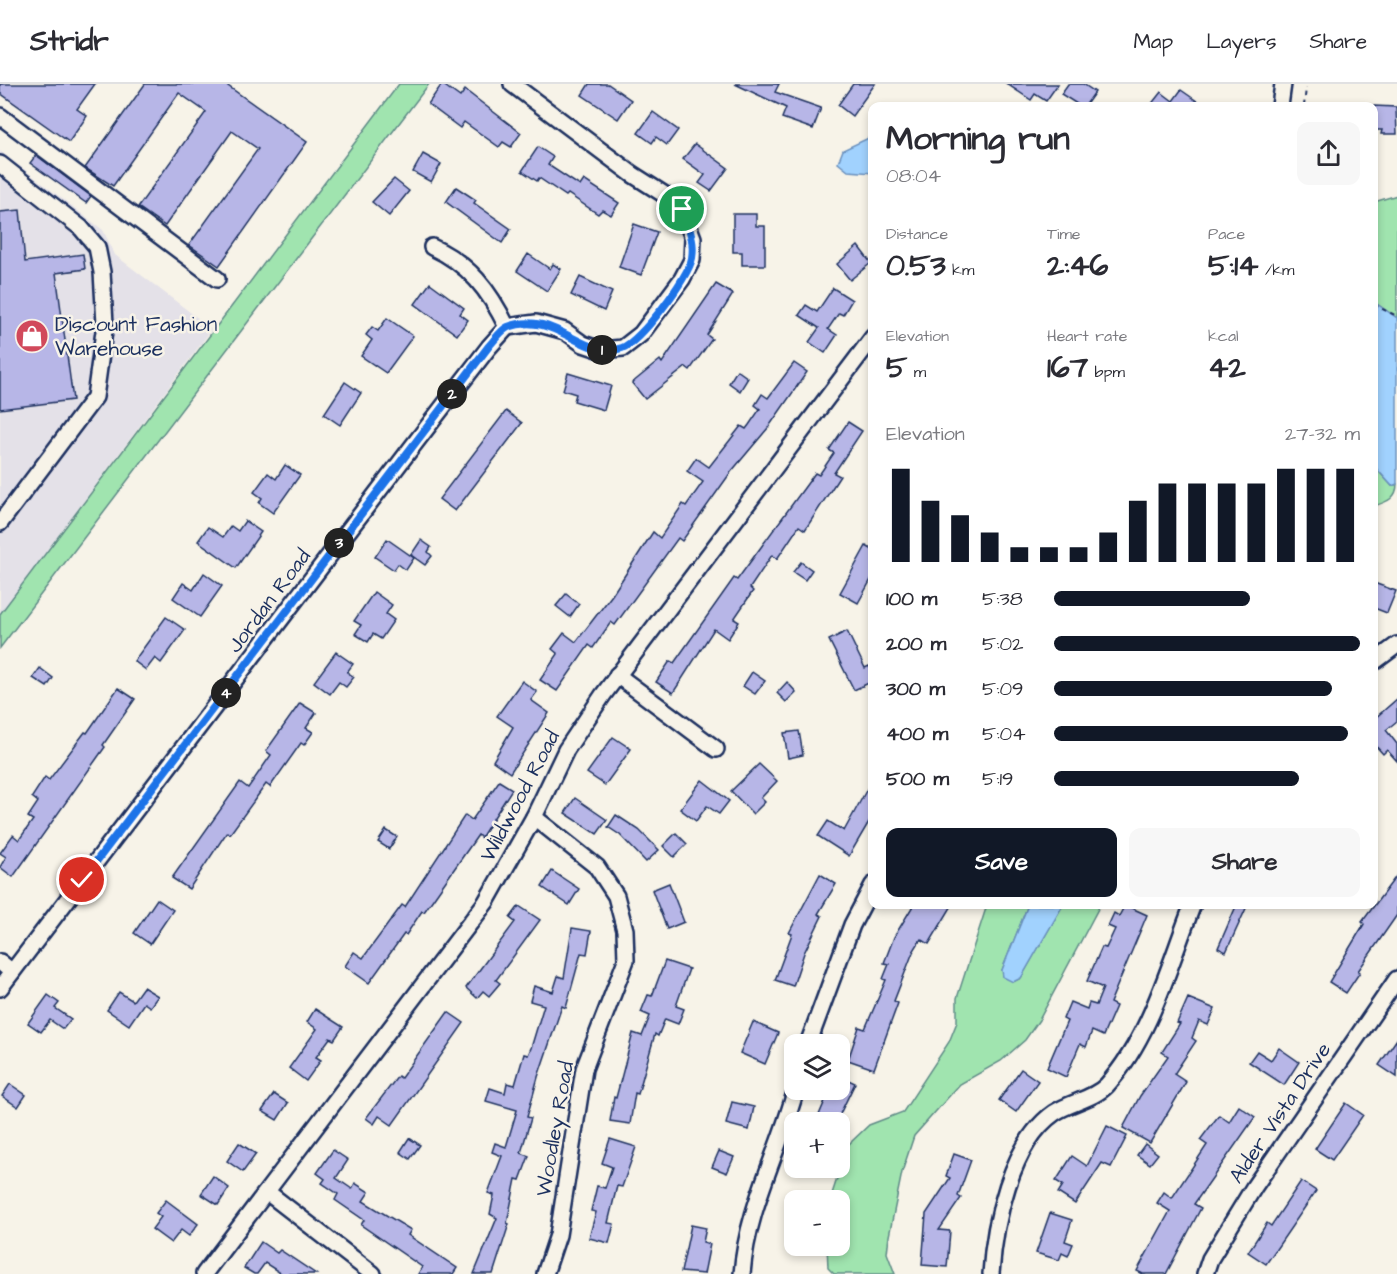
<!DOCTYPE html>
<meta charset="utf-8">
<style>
:root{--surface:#fff;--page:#f7f7f7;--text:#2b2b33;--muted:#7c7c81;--line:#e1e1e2;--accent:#111827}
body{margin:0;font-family:"Architects Daughter",sans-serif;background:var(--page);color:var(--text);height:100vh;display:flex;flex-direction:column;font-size:22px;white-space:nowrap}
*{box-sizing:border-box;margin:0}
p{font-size:20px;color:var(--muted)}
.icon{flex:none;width:33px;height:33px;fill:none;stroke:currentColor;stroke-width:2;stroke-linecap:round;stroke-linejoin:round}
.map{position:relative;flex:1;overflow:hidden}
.details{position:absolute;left:868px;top:18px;width:510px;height:807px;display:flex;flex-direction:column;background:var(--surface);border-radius:12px;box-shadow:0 3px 9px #0003}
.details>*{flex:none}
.tools{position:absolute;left:784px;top:950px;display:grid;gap:12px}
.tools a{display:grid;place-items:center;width:66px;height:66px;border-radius:12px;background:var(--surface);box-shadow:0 3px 9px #0003;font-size:30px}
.pin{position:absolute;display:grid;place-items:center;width:51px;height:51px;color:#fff;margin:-26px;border:3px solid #fff;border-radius:50%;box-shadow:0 2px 6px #0007}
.km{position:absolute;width:30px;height:30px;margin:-15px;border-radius:50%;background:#222;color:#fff;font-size:16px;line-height:30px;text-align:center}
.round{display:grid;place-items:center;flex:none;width:63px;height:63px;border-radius:12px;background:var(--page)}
.overview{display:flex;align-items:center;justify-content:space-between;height:102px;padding:0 18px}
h1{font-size:33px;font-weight:800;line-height:45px}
.stats{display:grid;grid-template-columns:repeat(3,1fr);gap:9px;height:102px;padding:6px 18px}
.stats div{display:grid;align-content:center}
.stats b{font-size:30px;font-weight:800}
.stats small{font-size:16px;font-weight:400}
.stats p{font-size:16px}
.chart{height:168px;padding:12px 18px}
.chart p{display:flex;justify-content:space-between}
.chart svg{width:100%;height:108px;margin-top:6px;stroke:var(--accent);stroke-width:6}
.cta{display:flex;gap:12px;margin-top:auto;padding:12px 18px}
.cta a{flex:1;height:69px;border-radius:12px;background:var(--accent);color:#fff;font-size:24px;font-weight:800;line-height:69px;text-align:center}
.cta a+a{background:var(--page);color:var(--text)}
ul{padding:0 18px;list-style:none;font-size:20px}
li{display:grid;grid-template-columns:96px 72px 1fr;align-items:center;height:45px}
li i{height:15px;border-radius:8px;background:var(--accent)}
header{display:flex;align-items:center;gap:36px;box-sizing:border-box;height:84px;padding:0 30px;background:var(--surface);border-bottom:2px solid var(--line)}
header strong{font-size:28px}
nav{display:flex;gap:33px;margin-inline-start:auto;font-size:21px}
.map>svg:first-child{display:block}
</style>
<header>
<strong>Stridr</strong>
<nav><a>Map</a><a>Layers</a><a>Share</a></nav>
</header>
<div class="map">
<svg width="1397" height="1190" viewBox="0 0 1397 1190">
<rect width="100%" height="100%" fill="#f7f3e8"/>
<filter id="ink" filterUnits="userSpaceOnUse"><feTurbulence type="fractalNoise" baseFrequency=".0167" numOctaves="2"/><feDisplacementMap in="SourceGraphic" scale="12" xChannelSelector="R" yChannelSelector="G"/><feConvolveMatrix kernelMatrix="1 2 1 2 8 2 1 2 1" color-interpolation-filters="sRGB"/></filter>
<g filter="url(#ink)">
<!-- built -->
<polygon fill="#e4e1e8" points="0,67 103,146 115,171 212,245 0,530"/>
<!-- green -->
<g fill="#a0e4af" stroke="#5e8a86" stroke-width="1.5">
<polygon points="399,0 429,0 0,564 0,530"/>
<polygon points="1397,111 1397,234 1374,218 1374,118"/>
<path d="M1374,382L1392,402L1397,400C1397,415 1386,418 1374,422Z"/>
<polygon points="987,821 1028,821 1002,886 1013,898 1021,894 1063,821 1100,821 1039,936 1025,956 1001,977 960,1000 914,1052 902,1088 889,1152 887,1169 895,1190 834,1190 828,1184 827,1161 840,1161 840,1116 830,1116 848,1061 869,1041 903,1028 949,958 957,938 957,914"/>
</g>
<!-- water -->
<g fill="#a1d2fe" stroke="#6b91be" stroke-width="1.5">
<polygon points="873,52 873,89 848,87 838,79 843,66"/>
<polygon points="1374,218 1397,234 1397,400 1392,402 1374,382"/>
<polygon points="1028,821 1063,821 1021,894 1013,898 1003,893 1002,886"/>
</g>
<!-- building -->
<g fill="#b7b6e7" stroke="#1b2f5e" stroke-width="1.5">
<polygon points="0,0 95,0 77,25 87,32 69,58 0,9"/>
<polygon points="145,0 225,0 307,58 219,182 189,161 258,65 232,47 165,142 138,123 206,28 179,9 113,102 85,84"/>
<polygon points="442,0 460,13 465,6 521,49 511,63 503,58 499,63 464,38 460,44 428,20"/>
<polygon points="589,0 608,0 631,16 618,35 582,11"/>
<polygon points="735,0 779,0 775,8 821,24 813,45 782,34 786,24"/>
<polygon points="853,0 875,0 852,32 838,21"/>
<polygon points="1007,0 1058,0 1046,17 1035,10 1031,16"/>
<polygon points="1068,0 1083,0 1095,8 1085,22 1080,22 1061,10"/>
<polygon points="1181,6 1204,22 1150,22 1161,8 1173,17"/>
<polygon points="1374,22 1396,23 1397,50 1381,50 1382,46 1374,46"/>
<polygon points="653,28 678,46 667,61 656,53 652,59 638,49"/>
<polygon points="695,60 728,84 711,107 699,99 705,91 683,75"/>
<polygon points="538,63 553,73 548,81 580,102 584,96 619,119 611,131 602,126 598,130 568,110 566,112 539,94 537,97 522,87"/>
<polygon points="423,70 441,80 431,98 413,88"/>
<polygon points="36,71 91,112 86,119 30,79"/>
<polygon points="394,95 409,107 389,132 372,118"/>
<polygon points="456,103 476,116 474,119 511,145 502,159 446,118"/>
<polygon points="20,126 25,178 83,170 85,185 56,189 73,316 0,325 0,128"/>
<polygon points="733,130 756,130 756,142 765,142 765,181 742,181 742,168 733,168"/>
<polygon points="634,140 657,148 641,191 619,183"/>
<polygon points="858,162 871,179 850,196 837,180"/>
<polygon points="528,170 550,185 553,180 561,185 547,207 517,187"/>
<polygon points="580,193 612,208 604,227 571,211"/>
<polygon points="430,199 464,224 460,230 468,236 457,251 415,220"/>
<polygon points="716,200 733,210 707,251 712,255 690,286 686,283 645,315 632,299 660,276 662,279"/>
<polygon points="833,204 852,216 843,231 839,229 828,245 837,251 825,269 809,258 819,244 799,231 806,221 817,228"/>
<polygon points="387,234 413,252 386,289 361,272 372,256 366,251 372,243 378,247"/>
<polygon points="794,279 807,288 768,344 731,388 682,457 678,454 615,541 611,538 593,564 589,561 557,607 540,596 558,570 552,565 564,549 576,558 612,511 653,448 660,454 683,420 686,422 703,398 687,387 696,374 709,383 741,342 746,345 749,341 760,325 755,321 762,310 768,314"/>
<polygon points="737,286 748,294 740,307 729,299"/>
<polygon points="568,289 611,302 604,326 574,317 576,310 563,306"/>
<polygon points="345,298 361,309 340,341 324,330"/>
<polygon points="506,327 522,339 455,427 439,415"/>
<polygon points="848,338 862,347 834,389 840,392 805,446 799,442 777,475 772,471 750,504 753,507 734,535 739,538 728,555 714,545 673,609 656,598 670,577 674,579 734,494 737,496 815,389 819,391 834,369 829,366"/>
<polygon points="285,381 300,391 273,429 259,419 262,414 254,408 268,389 276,395"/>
<polygon points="245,437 261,448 236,484 198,457 208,443 223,453 231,442 238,447"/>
<polygon points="387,455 414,474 406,486 398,480 394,486 375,473"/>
<polygon points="421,456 431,463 428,468 432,472 425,481 411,471"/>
<polygon points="866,462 873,466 873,492 858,519 840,509"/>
<polygon points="801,478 812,486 805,496 793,488"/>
<polygon points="204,489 222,502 200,533 173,514 183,499 193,506"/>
<polygon points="1374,499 1396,507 1387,529 1374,524"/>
<polygon points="374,508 392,521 386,530 394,536 381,555 373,550 368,558 355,550 361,541 354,537"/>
<polygon points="566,510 579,520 570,533 556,522"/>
<polygon points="166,533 185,546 161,579 155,574 146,586 134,577"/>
<polygon points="847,547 865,584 869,582 873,589 873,597 854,606 829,556"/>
<polygon points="336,568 353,580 347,588 354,593 346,603 339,598 330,610 314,598"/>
<polygon points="40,584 53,594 47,603 33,594"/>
<polygon points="752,588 765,597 755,610 743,602"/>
<polygon points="522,597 537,608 531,616 549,629 510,689 493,677 513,643 497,632"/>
<polygon points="787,598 796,608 786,618 777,609"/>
<polygon points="118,604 135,615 103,661 105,663 13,793 0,783 6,773 0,769 13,751 19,756 33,736 28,733 38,718 32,713 45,693 49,696 85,648 87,649"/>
<polygon points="1397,615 1397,637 1386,646 1397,660 1397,677 1387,666 1383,670 1374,660 1374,635"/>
<polygon points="300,619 316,629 306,644 313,648 304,661 301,659 270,703 266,700 230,750 227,748 189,805 172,794 240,698 248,704 271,671 266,667"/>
<polygon points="799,647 803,671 788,674 784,649"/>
<polygon points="613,653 631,665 605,701 587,689"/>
<polygon points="759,680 777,697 761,714 765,718 753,730 731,707"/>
<polygon points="873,694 873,731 849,772 818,752 828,737 844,747"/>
<polygon points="702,696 729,717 719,730 707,722 696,737 680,725"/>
<polygon points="499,697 512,705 491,738 481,754 478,751 424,828 422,827 406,851 404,850 369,899 345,882 354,868 363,874 402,821 405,823 465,731 472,736"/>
<polygon points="575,714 607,736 597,750 565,729"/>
<polygon points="616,731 639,746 659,766 646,778 620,751 608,743"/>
<polygon points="386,746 397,753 389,765 378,758"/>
<polygon points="676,749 687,760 674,773 663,762"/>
<polygon points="552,787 579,805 569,821 542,803"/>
<polygon points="820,790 836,800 818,830 822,832 804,869 793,902 775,896 792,850 789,849"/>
<polygon points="1397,791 1397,831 1358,887 1360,888 1346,909 1329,898 1364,840 1362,838"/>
<polygon points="669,799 684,838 667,845 652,806"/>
<polygon points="157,815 173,826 150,860 134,849"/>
<polygon points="914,820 953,820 929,860 921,855 913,868 894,917 898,919 874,985 848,976 859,943 865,945 886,896 883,895 889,880 884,879 894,853"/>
<polygon points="1237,820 1248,820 1226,868 1218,864"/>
<polygon points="1125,821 1147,831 1110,919 1116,922 1103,952 1092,947 1086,963 1080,960 1066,993 1047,984 1067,937 1063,935 1070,918 1087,925 1089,919 1096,921 1103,904 1087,897 1102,863 1106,864 1115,845 1108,842 1114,829 1119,832"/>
<polygon points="519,822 540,836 496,896 500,899 489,912 483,907 477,914 466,904 515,838 510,834"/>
<polygon points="572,844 591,847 587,870 581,869 566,924 562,922 538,993 527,1033 531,1034 521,1069 529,1072 520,1096 516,1095 507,1139 509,1140 493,1190 474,1190 497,1134 490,1130 494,1111 488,1109 502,1072 492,1068 495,1059 506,1063 517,1026 486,1017 490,1004 505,1009 507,999 515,1001 524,970 528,971 531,964 544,921 530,917 534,902 553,908 558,892 564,894"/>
<polygon points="665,877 689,885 676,922 684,925 678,940 665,935 658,952 655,950 638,1010 635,1009 630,1040 610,1037 614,1013 616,1014 633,949 642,952 650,932 641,928 648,911 652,912"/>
<polygon points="143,903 158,912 150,923 144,919 129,941 107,926 119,908 133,917"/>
<polygon points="48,911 59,919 55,924 71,935 63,945 50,936 41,948 28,939"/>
<polygon points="1188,914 1215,925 1208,941 1199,937 1192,954 1196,957 1174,990 1186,998 1150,1059 1123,1044 1140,1012 1168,972 1162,968 1180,940 1177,939"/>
<polygon points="315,925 343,943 334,956 330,954 316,973 321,976 306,997 289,984 317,945 307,938"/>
<polygon points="448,928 464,939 392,1041 379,1032 374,1040 366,1034 398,992 401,994"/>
<polygon points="753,938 778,949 765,980 740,969"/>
<polygon points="1397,955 1397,993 1379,981"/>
<polygon points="1279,964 1299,978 1284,1001 1249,978 1257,967 1271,976"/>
<polygon points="1021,985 1038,997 1016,1028 999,1016"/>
<polygon points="840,992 855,999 836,1038 819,1031 830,1005 840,1005"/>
<polygon points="10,1000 26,1011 18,1023 2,1012"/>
<polygon points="274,1010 288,1019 277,1036 262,1027"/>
<polygon points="732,1018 754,1023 749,1046 726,1040"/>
<polygon points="1346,1019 1363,1031 1332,1076 1315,1065"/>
<polygon points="1239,1022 1255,1033 1194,1120 1201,1124 1166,1190 1143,1190 1137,1187 1170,1127 1157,1119 1164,1108 1172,1114 1207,1061 1200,1056 1219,1031 1229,1038"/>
<polygon points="1107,1042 1127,1052 1111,1083 1102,1079 1075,1120 1058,1109 1063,1101 1056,1097 1072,1072 1087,1082"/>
<polygon points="409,1054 420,1061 410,1075 400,1068"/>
<polygon points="610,1055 636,1063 622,1103 617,1102 608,1139 614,1140 609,1159 589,1154 596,1128 591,1127 597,1102 605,1104 612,1083 602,1079"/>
<polygon points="239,1059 256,1070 243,1088 227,1077"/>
<polygon points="1145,1060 1158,1070 1150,1080 1137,1071"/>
<polygon points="333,1066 348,1076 336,1094 352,1105 355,1099 369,1108 363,1117 411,1146 408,1151 457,1184 453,1190 418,1190 422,1183 361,1141 364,1136 335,1116 338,1110 322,1099 325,1095 317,1089"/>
<polygon points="719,1067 734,1073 727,1089 712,1083"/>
<polygon points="954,1070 971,1076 958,1112 961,1114 939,1146 950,1147 947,1183 922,1181 926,1130 950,1094 946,1092"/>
<polygon points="213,1092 229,1104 218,1121 201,1110"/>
<polygon points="1301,1097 1316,1107 1266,1180 1248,1168 1267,1139 1271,1142"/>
<polygon points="166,1116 198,1140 189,1152 181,1146 171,1159 152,1145 161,1133 156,1129"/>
<polygon points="1050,1129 1072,1136 1065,1157 1073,1160 1068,1172 1062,1169 1059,1176 1036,1169"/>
<polygon points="691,1141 706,1144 703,1158 710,1160 704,1190 681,1188"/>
<polygon points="261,1158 277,1169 280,1166 316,1190 282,1190 265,1179 257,1190 254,1190 244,1184"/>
</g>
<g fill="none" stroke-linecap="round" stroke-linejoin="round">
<!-- minor casing -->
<g stroke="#1b2f5e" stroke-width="20">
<g id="minor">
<polyline points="1280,22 1283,0"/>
<polyline points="0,32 217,195"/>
<polyline points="0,80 81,144 97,163 102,188 105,240 95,313 0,439"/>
<path d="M432,163C469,180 489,206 507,243"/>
<polyline points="507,243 536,239 565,247 583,260 601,266 623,264 641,250 682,195 692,176 693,154 682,125 665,111 632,90 512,0"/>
<polyline points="1374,578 1397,561"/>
<polyline points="617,591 716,665"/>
<polyline points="534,733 597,783 616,812 625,846 626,876 584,985 558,1151 545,1190"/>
<polyline points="0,878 12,888"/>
<polyline points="0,904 412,363 489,263 507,243"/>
<polyline points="808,960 852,841 873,801"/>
<polyline points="267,1108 373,1190"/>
<polyline points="204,1190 486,818 534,733 566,666 603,611 873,253"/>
<path d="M742,1190C747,1124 779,1068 796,1005"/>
<path d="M991,1190C994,1140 1011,1059 1054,1029C1070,1018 1094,1015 1107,1001C1151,952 1169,881 1193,820"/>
<polyline points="1205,1190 1210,1175 1254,1103 1397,895"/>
</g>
</g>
<!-- path -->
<g stroke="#1b2f5e" stroke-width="2" stroke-dasharray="4.5 4.5" stroke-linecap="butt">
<polyline points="1304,22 1306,4"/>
<polyline points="1374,221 1397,232"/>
</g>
<!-- minor -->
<use href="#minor" stroke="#f7f3e8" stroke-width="15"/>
</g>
</g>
<g fill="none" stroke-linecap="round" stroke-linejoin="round" filter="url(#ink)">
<!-- route casing -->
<g stroke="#fff" stroke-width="12">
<path id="route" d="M82,796L489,262C494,257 501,246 508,243C555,225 583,277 622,264C640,258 689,193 692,174C695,155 688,142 682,125"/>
</g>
<!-- route -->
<use href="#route" stroke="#1a73e8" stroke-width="8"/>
</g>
<!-- icons -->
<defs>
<g id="shop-disc" transform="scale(1.725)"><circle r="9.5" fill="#d1495b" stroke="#f7f3e8"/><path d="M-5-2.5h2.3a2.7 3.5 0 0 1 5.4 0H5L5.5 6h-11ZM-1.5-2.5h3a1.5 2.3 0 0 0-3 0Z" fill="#fff"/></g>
</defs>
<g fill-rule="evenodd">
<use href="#shop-disc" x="32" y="252"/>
</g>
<g text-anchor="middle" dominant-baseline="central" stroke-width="5" stroke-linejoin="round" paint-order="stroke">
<!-- poi labels -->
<g font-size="21" fill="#1b2f5e" stroke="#f7f3e8" text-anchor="start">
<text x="55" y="240">Discount Fashion<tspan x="55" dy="24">Warehouse</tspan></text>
</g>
<!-- street labels -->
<g font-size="21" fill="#1b2f5e" stroke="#f7f3e8">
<text transform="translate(269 517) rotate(-53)">Jordan Road</text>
<text transform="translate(520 712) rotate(-62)">Wildwood Road</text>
<text transform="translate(1280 1029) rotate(-56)">Alder Vista Drive</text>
<text transform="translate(555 1045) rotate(-80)">Woodley Road</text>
</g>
</g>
</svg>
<div class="tools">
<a><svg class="icon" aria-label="layers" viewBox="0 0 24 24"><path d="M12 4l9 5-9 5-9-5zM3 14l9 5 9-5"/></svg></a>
<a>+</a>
<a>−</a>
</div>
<div class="pin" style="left:682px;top:125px;background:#1e9e55"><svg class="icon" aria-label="arrive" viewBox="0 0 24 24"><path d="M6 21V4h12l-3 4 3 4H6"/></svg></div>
<div class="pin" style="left:82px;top:796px;background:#d93025"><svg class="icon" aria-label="check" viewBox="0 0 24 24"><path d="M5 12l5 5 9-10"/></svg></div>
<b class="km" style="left:602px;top:266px">1</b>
<b class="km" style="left:452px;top:310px">2</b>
<b class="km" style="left:339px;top:459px">3</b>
<b class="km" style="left:226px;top:609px">4</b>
<section class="details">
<div class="overview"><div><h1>Morning run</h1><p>08:04</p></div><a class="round"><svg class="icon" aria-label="share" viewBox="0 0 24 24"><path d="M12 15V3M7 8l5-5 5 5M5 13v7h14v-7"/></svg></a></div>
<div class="stats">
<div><p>Distance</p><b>0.53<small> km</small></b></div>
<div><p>Time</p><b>2:46</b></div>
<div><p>Pace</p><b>5:14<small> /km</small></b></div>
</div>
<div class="stats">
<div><p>Elevation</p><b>5<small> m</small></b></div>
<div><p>Heart rate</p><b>167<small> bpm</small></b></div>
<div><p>kcal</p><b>42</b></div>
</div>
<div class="chart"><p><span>Elevation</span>27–32 m</p>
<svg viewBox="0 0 160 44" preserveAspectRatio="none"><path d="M5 44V6M15 44V19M25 44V25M35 44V32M45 44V38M55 44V38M65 44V38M75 44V32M85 44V19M95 44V12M105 44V12M115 44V12M125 44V12M135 44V6M145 44V6M155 44V6"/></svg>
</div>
<ul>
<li><b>100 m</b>5:38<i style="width:64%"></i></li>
<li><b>200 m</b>5:02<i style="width:100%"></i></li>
<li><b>300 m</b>5:09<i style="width:91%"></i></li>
<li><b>400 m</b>5:04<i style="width:96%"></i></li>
<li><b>500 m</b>5:19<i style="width:80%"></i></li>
</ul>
<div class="cta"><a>Save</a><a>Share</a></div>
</section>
</div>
